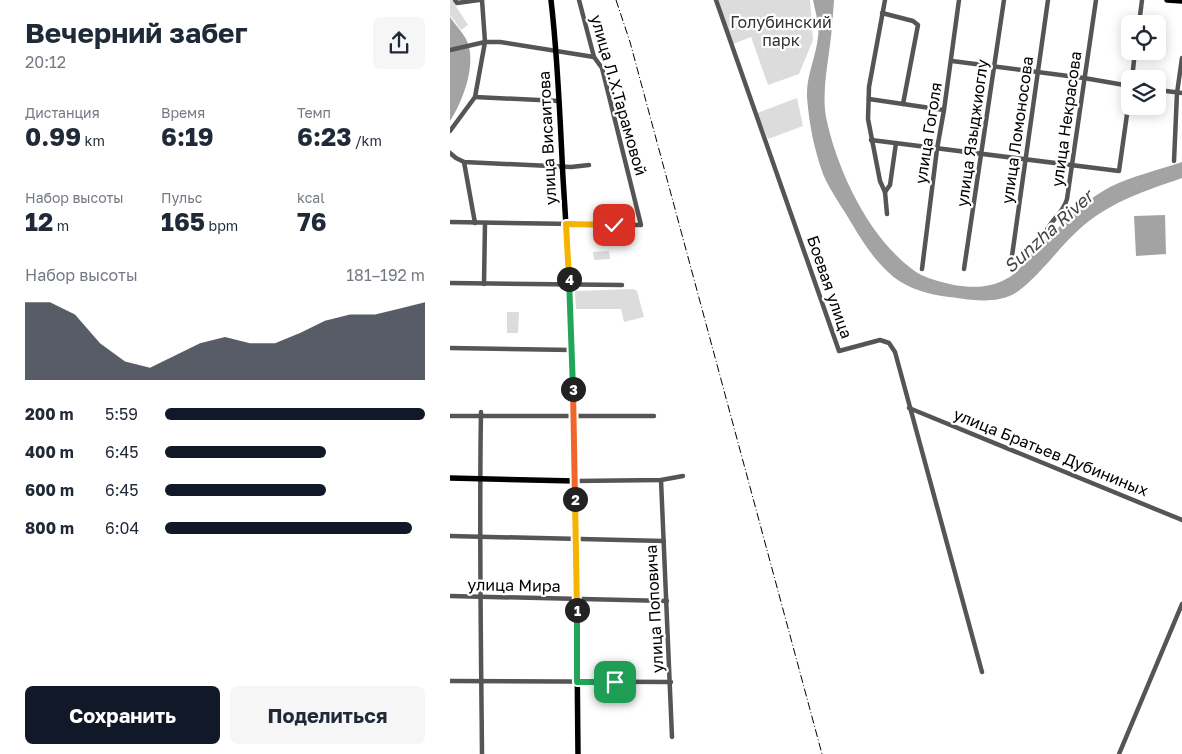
<!DOCTYPE html>
<html lang="ru">
<meta charset="utf-8">
<style>
:root{--surface:#fff;--page:#f6f6f7;--text:#1f2937;--muted:#747a83;--accent:#111827}
body{margin:0;font-family:"Golos Text",sans-serif;background:var(--page);color:var(--text);height:100vh;display:flex;flex-direction:column;font-size:19px;white-space:nowrap}
*{box-sizing:border-box;margin:0}
p{font-size:16px;color:var(--muted)}
.icon{flex:none;width:28px;height:28px;fill:none;stroke:currentColor;stroke-width:2;stroke-linecap:round;stroke-linejoin:round}
.map{position:relative;flex:1;overflow:hidden}
.panel{display:flex;flex-direction:column;background:var(--surface);width:450px}
.panel>*{flex:none}
.tools{position:absolute;left:671px;top:15px;display:grid;gap:10px}
.tools a{display:grid;place-items:center;width:45px;height:45px;border-radius:8px;background:var(--surface);box-shadow:0 2px 12px #0003;font-size:25px}
.pin{position:absolute;display:grid;place-items:center;width:42px;height:42px;color:#fff;margin:-21px;border-radius:10px;box-shadow:0 2px 8px #0006}
.km{position:absolute;width:25px;height:25px;margin:-12px;border-radius:50%;background:#222;color:#fff;font-size:14px;line-height:25px;text-align:center}
.round{display:grid;place-items:center;flex:none;width:52px;height:52px;border-radius:8px;background:var(--page)}
.head{display:flex;align-items:center;justify-content:space-between;height:85px;padding:0 25px}
h1{font-size:28px;font-weight:700;line-height:38px}
.metrics{display:grid;grid-template-columns:repeat(3,1fr);gap:8px;height:85px;padding:5px 25px}
.metrics div{display:grid;align-content:center}
.metrics b{font-size:25px;font-weight:700}
.metrics small{font-size:14px;font-weight:400}
.metrics p{font-size:14px}
.chart{height:140px;padding:10px 25px}
.chart p{display:flex;justify-content:space-between}
.chart svg{width:100%;height:90px;margin-top:5px;fill:var(--accent);opacity:.7}
.action{display:flex;gap:10px;margin-top:auto;padding:10px 25px}
.action a{flex:1;height:58px;border-radius:8px;background:var(--accent);color:#fff;font-size:20px;font-weight:700;line-height:58px;text-align:center}
.action a+a{background:var(--page);color:var(--text)}
ul{padding:0 25px;list-style:none;font-size:16px}
li{display:grid;grid-template-columns:80px 60px 1fr;align-items:center;height:38px}
li i{height:12px;border-radius:6px;background:var(--accent)}
main{display:flex;flex:1;min-height:0}
.map>svg:first-child{display:block}
</style>
<main>
<section class="panel">
<div class="head"><div><h1>Вечерний забег</h1><p>20:12</p></div><a class="round"><svg class="icon" aria-label="share" viewBox="0 0 24 24"><path d="M12 15V3M7 8l5-5 5 5M5 13v7h14v-7"/></svg></a></div>
<div class="metrics">
<div><p>Дистанция</p><b>0.99<small> km</small></b></div>
<div><p>Время</p><b>6:19</b></div>
<div><p>Темп</p><b>6:23<small> /km</small></b></div>
</div>
<div class="metrics">
<div><p>Набор высоты</p><b>12<small> m</small></b></div>
<div><p>Пульс</p><b>165<small> bpm</small></b></div>
<div><p>kcal</p><b>76</b></div>
</div>
<div class="chart"><p><span>Набор высоты</span>181–192 m</p>
<svg viewBox="0 0 160 44" preserveAspectRatio="none"><path d="M0 44V6L10 6L20 12L30 26L40 35L50 38L60 32L70 26L80 23L90 26L100 26L110 21L120 15L130 12L140 12L150 9L160 6V44z"/></svg>
</div>
<ul>
<li><b>200 m</b>5:59<i style="width:100%"></i></li>
<li><b>400 m</b>6:45<i style="width:62%"></i></li>
<li><b>600 m</b>6:45<i style="width:62%"></i></li>
<li><b>800 m</b>6:04<i style="width:95%"></i></li>
</ul>
<div class="action"><a>Сохранить</a><a>Поделиться</a></div>
</section>
<div class="map">
<svg width="732" height="754" viewBox="0 0 732 754">
<rect width="100%" height="100%" fill="#fff"/>
<!-- green -->
<g fill="#dcdcdc">
<polygon points="0,0 2,0 18,25 11,30 0,15"/>
<polygon points="268,0 360,0 363,40 349,74 318,85 301,37 283,44"/>
<polygon points="347,98 353,126 318,139 307,113"/>
<polygon points="159,251 160,259 144,260 143,252"/>
<polygon points="183,289 187,291 194,317 174,322 171,309 126,309 125,291"/>
<polygon points="57,312 69,312 68,333 57,333"/>
</g>
<!-- water -->
<g fill="#a3a3a3">
<path d="M363,0H384C383,15 382,30 380,45C377,69 372,93 376,117C387,170 418,236 462,269C473,278 491,282 504,285C521,288 541,288 556,279C568,273 574,263 582,253C589,245 597,238 604,232C621,215 639,198 660,187C683,176 708,170 732,162V178C695,191 665,200 634,225C610,245 592,274 567,292C546,306 516,299 492,296C473,293 452,286 438,272C423,258 412,241 402,224C393,208 380,191 373,174C364,149 359,123 357,97C356,76 366,57 368,37C370,26 365,11 363,0Z"/>
<path d="M0,17C5,24 12,32 16,39C28,62 13,101 0,121Z"/>
<polygon points="715,215 716,254 686,256 684,216"/>
</g>
<g fill="none" stroke-linecap="round" stroke-linejoin="round">
<!-- minor -->
<g stroke="#555" stroke-width="4.5">
<polyline points="5,0 7,3 29,0"/>
<polyline points="266,0 389,351 430,340 439,343 445,352 532,672"/>
<polyline points="435,0 419,87 418,119 430,181 435,192 437,214"/>
<polyline points="432,13 463,21 468,25 453,104"/>
<polyline points="689,24 692,0"/>
<polyline points="0,50 35,42 50,42 144,57"/>
<polyline points="502,61 634,78 680,86"/>
<polyline points="682,79 685,51"/>
<polyline points="708,90 732,93"/>
<polyline points="25,97 109,101"/>
<polyline points="419,99 494,110"/>
<polyline points="0,131 25,97 35,42 32,0"/>
<polyline points="421,140 669,171 680,93"/>
<polyline points="0,153 6,158 14,162 121,167 139,165"/>
<polyline points="724,161 727,93 732,58"/>
<polyline points="14,162 25,223"/>
<polyline points="435,192 440,185 446,143"/>
<polyline points="0,222 191,225 152,68 144,57 129,0"/>
<path d="M595,234C600,220 613,214 617,199L646,0"/>
<polyline points="561,263 598,0"/>
<polyline points="472,269 487,149 494,110 509,0"/>
<polyline points="514,269 554,0"/>
<polyline points="0,283 172,285"/>
<polyline points="34,284 35,223"/>
<polyline points="0,348 122,350"/>
<polyline points="459,408 732,520"/>
<path d="M31,412C29,526 31,640 32,754"/>
<polyline points="0,416 204,416"/>
<polyline points="211,480 222,737"/>
<polyline points="125,481 211,480 233,476"/>
<polyline points="0,536 214,541"/>
<polyline points="0,596 217,601"/>
<polyline points="0,681 221,682"/>
<polyline points="669,754 732,604"/>
</g>
<!-- major -->
<g stroke="#000" stroke-width="5.5">
<path d="M101,0C108,59 110,119 113,178C126,370 126,562 128,754"/>
<polyline points="717,0 732,1"/>
<polyline points="0,478 125,481"/>
</g>
<!-- rail -->
<polyline stroke="#000" stroke-width="1" stroke-dasharray="8 2.5 1 2.5" stroke-linecap="butt" points="166,0 180,42 372,754"/>
</g>
<g fill="none" stroke-linecap="round" stroke-linejoin="round">
<!-- split-1 casing -->
<g stroke="#fff" stroke-width="10">
<polyline id="split-1" points="127,610 127,682 165,682"/>
</g>
<!-- split-2 casing -->
<g stroke="#fff" stroke-width="10">
<polyline id="split-2" points="125,499 127,610"/>
</g>
<!-- split-3 casing -->
<g stroke="#fff" stroke-width="10">
<polyline id="split-3" points="123,389 125,499"/>
</g>
<!-- split-4 casing -->
<g stroke="#fff" stroke-width="10">
<polyline id="split-4" points="119,279 123,389"/>
</g>
<!-- split-5 casing -->
<g stroke="#fff" stroke-width="10">
<polyline id="split-5" points="119,279 116,224 164,225"/>
</g>
<!-- split-1 -->
<use href="#split-1" stroke="#22a559" stroke-width="6"/>
<!-- split-2 -->
<use href="#split-2" stroke="#f5b400" stroke-width="6"/>
<!-- split-3 -->
<use href="#split-3" stroke="#f0652b" stroke-width="6"/>
<!-- split-4 -->
<use href="#split-4" stroke="#22a559" stroke-width="6"/>
<!-- split-5 -->
<use href="#split-5" stroke="#f5b400" stroke-width="6"/>
</g>
<g text-anchor="middle" dominant-baseline="central" stroke-width="4.5" stroke-linejoin="round" paint-order="stroke">
<!-- park labels -->
<g font-size="16" fill="#333" stroke="#fff">
<text x="331" y="22">Голубинский<tspan x="331" dy="18">парк</tspan></text>
</g>
<!-- street labels -->
<g font-size="16" fill="#000" stroke="#fff">
<text transform="translate(169 95) rotate(74)">улица Л.Х.Тарамовой</text>
<text transform="translate(616 119) rotate(-82)">улица Некрасова</text>
<text transform="translate(567 130) rotate(-82)">улица Ломоносова</text>
<text transform="translate(478 133) rotate(-81)">улица Гоголя</text>
<text transform="translate(522 133) rotate(-82)">улица Языджиоглу</text>
<text transform="translate(97 138) rotate(-93)">улица Висаитова</text>
<text transform="translate(380 287) rotate(71)">Боевая улица</text>
<text transform="translate(601 452) rotate(22)">улица Братьев Дубининых</text>
<text transform="translate(64 585) rotate(1)">улица Мира</text>
<text transform="translate(204 609) rotate(-93)">улица Поповича</text>
</g>
<!-- water labels -->
<g font-size="18" font-style="italic" fill="#444" stroke="#fff">
<text transform="translate(598 231) rotate(-42)">Sunzha River</text>
</g>
</g>
</svg>
<div class="tools">
<a><svg class="icon" aria-label="locate" viewBox="0 0 24 24"><circle cx="12" cy="12" r="6"/><path d="M12 2v4M12 18v4M2 12h4M18 12h4"/></svg></a>
<a><svg class="icon" aria-label="layers" viewBox="0 0 24 24"><path d="M12 4l9 5-9 5-9-5zM3 14l9 5 9-5"/></svg></a>
</div>
<div class="pin" style="left:165px;top:682px;background:#1e9e55"><svg class="icon" aria-label="arrive" viewBox="0 0 24 24"><path d="M6 21V4h12l-3 4 3 4H6"/></svg></div>
<div class="pin" style="left:164px;top:225px;background:#d93025"><svg class="icon" aria-label="check" viewBox="0 0 24 24"><path d="M5 12l5 5 9-10"/></svg></div>
<b class="km" style="left:127px;top:610px">1</b>
<b class="km" style="left:125px;top:499px">2</b>
<b class="km" style="left:123px;top:389px">3</b>
<b class="km" style="left:119px;top:279px">4</b>
</div>
</main>
